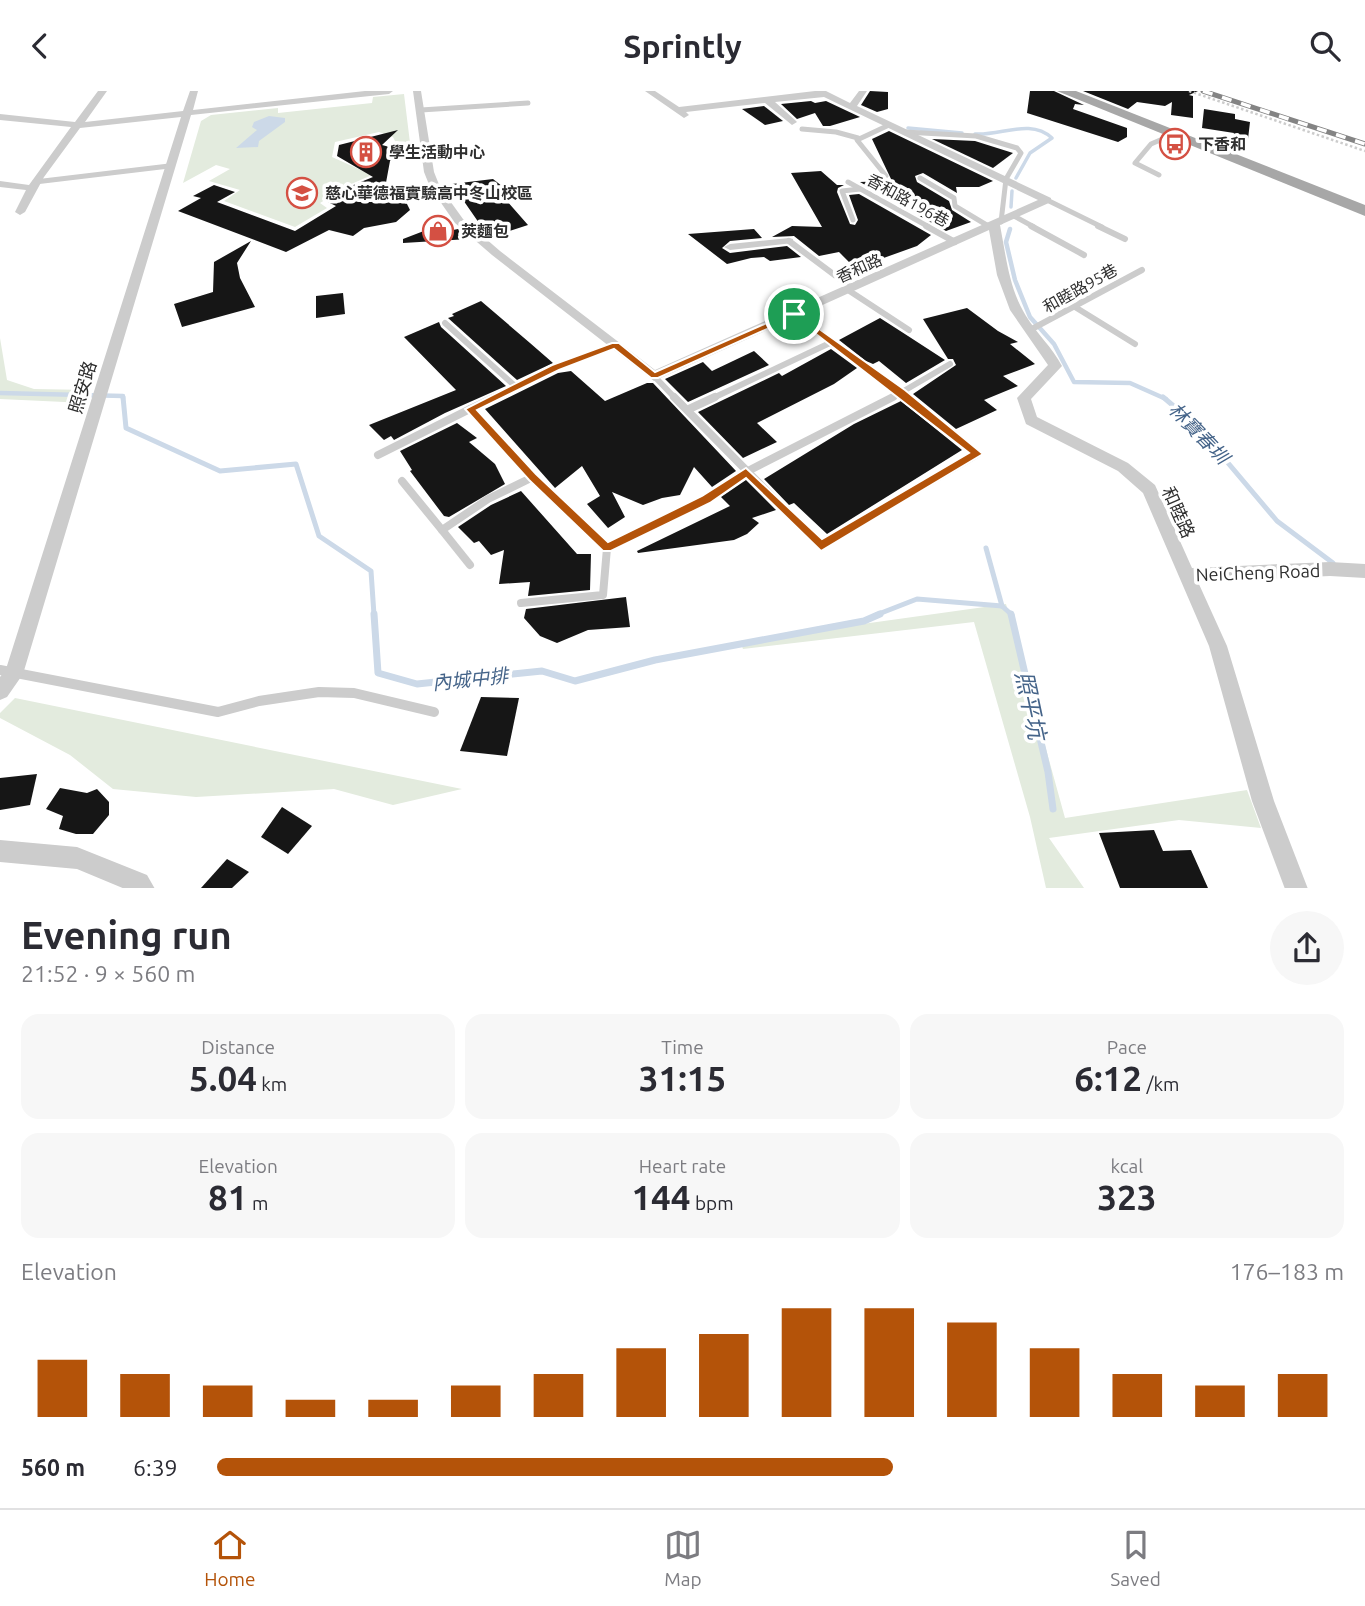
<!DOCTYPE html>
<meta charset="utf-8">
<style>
:root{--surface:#fff;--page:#f7f7f7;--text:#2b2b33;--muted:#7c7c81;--line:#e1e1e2;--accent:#b45309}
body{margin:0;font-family:Ubuntu,"Noto Sans TC",sans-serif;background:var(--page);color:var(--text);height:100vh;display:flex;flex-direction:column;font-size:26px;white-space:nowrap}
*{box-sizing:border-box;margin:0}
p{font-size:23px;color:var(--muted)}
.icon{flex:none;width:38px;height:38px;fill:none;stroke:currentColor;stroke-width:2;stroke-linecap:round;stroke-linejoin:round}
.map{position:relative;height:797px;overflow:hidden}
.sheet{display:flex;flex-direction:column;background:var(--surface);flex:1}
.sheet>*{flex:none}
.pin{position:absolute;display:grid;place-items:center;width:60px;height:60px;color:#fff;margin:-30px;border:4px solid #fff;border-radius:50%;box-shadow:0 2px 7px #0007}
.round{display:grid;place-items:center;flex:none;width:74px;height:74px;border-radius:37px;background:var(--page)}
.summary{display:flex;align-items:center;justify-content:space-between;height:119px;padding:0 21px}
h1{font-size:38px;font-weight:600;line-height:52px}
.figures{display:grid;grid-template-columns:repeat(3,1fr);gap:10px;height:119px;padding:7px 21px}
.figures div{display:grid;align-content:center;border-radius:18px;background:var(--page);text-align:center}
.figures b{font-size:35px;font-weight:600}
.figures small{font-size:19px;font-weight:400}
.figures p{font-size:19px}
.chart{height:196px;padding:14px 21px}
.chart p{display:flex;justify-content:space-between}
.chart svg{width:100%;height:126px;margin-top:7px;stroke:var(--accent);stroke-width:6}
ul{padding:0 21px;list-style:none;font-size:23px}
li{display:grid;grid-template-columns:112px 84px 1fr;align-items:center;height:52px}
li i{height:18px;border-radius:9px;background:var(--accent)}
header{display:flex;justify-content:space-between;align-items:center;height:91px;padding:0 21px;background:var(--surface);font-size:32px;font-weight:600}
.tab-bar{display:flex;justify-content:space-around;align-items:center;height:98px;border-top:2px solid var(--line);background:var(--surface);font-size:19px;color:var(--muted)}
.tab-bar a{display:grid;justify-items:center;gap:4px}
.tab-bar .selected{color:var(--accent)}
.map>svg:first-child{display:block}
</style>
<header><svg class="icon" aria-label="back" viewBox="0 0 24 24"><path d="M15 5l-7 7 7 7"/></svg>Sprintly<svg class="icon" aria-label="search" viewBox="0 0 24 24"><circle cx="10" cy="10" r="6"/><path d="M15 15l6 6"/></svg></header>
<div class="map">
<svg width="1365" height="798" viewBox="0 0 1365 798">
<rect width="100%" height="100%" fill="#fff"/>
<!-- green -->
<g fill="#e3ebde">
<polygon points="404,3 411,60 401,62 393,46 379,41 335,51 332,66 372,84 349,94 320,112 327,117 295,136 224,110 240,99 209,90 230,78 216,74 183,92 201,30 211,24 278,17 278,22 372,12 373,6"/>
<polygon points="0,247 7,289 34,298 90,299 86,312 0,308"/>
<polygon points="1006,513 1065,727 1247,699 1261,737 1179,729 1049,747 1084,797 1046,797 1030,726 974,531 743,558 740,550"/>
<polygon points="15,607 462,698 393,714 334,698 196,706 113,698 70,664 0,627 0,622"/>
</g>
<!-- water -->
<polygon fill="#ccd9e8" points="269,25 285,27 285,31 259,50 258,56 236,57 257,39 252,36 254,31"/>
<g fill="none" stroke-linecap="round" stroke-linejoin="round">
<!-- stream-far3 -->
<g stroke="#ccd9e8" stroke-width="3.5">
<polyline points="908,37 962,42"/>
<path d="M975,43C1001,45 1030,27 1052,47L1030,62L1016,87"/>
<polyline points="1011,116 1012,100"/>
</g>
<!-- stream-far2 -->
<g stroke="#ccd9e8" stroke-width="4.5">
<polyline points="1010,138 1006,151 1015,189 1030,226 1054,253 1074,291 1130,292 1166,308"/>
<polyline points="0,302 123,305 123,308"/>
</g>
<!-- stream-far1 -->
<g stroke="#ccd9e8" stroke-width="5">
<polyline points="123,306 126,337 220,380 296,373 319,445 371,480 374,524"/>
<polyline points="1163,306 1196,334 1277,430 1333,472"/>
<polyline points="986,457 1002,515"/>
<polyline points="1002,515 1012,524"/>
<polyline points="876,524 917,508 1002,515"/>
</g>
<!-- stream -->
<g stroke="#ccd9e8" stroke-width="7">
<polyline points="374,523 378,582 417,593 542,580 575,590 655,569 864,530 880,523"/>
<polyline points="1011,523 1048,681 1053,718"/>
</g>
</g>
<!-- building -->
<g fill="#161616">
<polygon points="870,0 888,1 888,18 877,21 861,14"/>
<polygon points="1030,0 1054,0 1084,14 1075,13 1073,18 1127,37 1127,46 1118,51 1027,22"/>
<polygon points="1083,0 1198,0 1189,4 1193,5 1193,27 1171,24 1172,11 1165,15 1137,11 1128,18"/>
<polygon points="811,10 815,12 826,10 860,26 830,35 823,35 815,22 797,28 781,13"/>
<polygon points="764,15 783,30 765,34 742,18"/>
<polygon points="1204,18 1235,23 1235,28 1250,31 1248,48 1233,46 1234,42 1202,37"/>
<polygon points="398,39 382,54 397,58 390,70 385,97 402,95 402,104 411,106 406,111 410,119 396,131 364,137 353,145 329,139 286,161 178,120 201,107 193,105 214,94 235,101 217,111 295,140 336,115 326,110 351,95 373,86 337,65 339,54"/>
<polygon points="889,40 993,90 979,96 956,96 957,102 923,82 915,85 917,91 949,110 952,119 971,131 946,140 860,91 886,90 891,88 872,48"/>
<polygon points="932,48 975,50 1013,62 993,77"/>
<polygon points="821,80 837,94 844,94 838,97 837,101 850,133 855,134 858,129 849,104 859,103 931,144 917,155 878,169 882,171 863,178 852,174 839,161 819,165 794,145 772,146 792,135 822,136 791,82"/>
<polygon points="493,88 507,99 500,102 528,134 488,147 473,133 479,132 452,93"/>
<polygon points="442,133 453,139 458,138 469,148 403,152 403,148"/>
<polygon points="754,138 762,147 730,150 722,157 730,162 787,155 801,166 770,170 764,166 751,167 727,173 688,143"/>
<polygon points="251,150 237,172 240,187 255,216 182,236 174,213 213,201 214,171"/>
<polygon points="343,202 345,223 316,227 316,205"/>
<polygon points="481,210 530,252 553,272 517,289 448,227 454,225 452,223"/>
<polygon points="967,217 998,240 1018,251 1010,253 1035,273 1003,285 1018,295 984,309 997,319 956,338 913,303 956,274 953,268 948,268 923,228"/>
<polygon points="880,227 908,245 945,269 906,292 879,270 873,273 866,270 839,249"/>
<polygon points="439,231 441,236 506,295 445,322 394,349 391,345 384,349 369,334 456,299 404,246"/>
<polygon points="831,258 857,277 834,293 757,332 777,351 743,367 698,321 779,282 782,285"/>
<polygon points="754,260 769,274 688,311 665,288 703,271 712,280"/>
<polygon points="571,280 605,310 647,292 653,292 736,380 712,396 694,376 680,404 662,407 643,414 612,401 625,426 608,437 587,413 600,405 582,375 555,397 485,318 558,282"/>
<polygon points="901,310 962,359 827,443 794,412 789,414 764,388 854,333"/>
<polygon points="457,332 477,347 469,351 495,373 505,393 449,426 444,425 410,380 412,379 400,360"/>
<polygon points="746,389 776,419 752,427 759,432 747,443 734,449 638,462 637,460 730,415 721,406"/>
<polygon points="521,400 577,463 591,463 590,499 528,505 530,491 499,493 504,459 491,464 479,450 474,452 458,436 491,414"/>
<polygon points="626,506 630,536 588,539 557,552 540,545 524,527 526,518"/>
<polygon points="481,606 519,607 507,665 460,660"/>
<polygon points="37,683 30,714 0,719 0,687"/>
<polygon points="60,697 87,702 97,698 109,711 109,724 93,743 76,743 59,738 63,725 46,718"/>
<polygon points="282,716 312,735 288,763 261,746"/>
<polygon points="1154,739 1163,760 1191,759 1208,797 1120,797 1099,742"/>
<polygon points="227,768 249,781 232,797 201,797"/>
</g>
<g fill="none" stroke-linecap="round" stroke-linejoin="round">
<!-- path -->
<polyline stroke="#ccc" stroke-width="2.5" stroke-dasharray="2.5 2.5" stroke-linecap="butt" points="1189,0 1365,60"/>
<!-- service-far3 -->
<g stroke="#ccc" stroke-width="5">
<polyline points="421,19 528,12"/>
<polyline points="802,38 836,41 858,47"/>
<polyline points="905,41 976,45 1017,57 1021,62 1006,88 1001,131"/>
<polyline points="1159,84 1135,72 1151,53 1174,43"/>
<polyline points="886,85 857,49 889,34"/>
<polyline points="920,87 954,107 955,115 990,136"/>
<polyline points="35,91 169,75"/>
<polyline points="848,91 929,136"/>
<polyline points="1047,109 1102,136"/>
<polyline points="1014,125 1034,136"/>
<polyline points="853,129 842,100 860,98"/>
</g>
<!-- service-far2 -->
<g stroke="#ccc" stroke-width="6">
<polyline points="926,135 955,151"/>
<polyline points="988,135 990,136"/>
<polyline points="1031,135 1084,164"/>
<polyline points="1098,135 1125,148"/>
<polyline points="789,150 852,197"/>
<polyline points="848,199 909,239"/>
<polyline points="1075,216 1135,253"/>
<polyline points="794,223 908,308"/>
<polyline points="445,232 515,295"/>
<polyline points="1030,239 1142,179"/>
<polyline points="654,285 676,308"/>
<polyline points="492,308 556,277 616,254"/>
<polyline points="711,308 832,251"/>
<polyline points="890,308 950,273"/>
</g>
<!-- service-far1 -->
<g stroke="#ccc" stroke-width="8">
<polyline points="495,306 470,318 533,386 607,457 706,408 746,381 893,306"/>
<polyline points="674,306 821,455 977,363 906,306"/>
<polyline points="689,318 715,306"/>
<polyline points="378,364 470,318"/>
<polyline points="402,390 442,439 488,408 533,386"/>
<polyline points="442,439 470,474"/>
<polyline points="521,512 603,504 607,457"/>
</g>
<!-- service -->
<polyline stroke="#ccc" stroke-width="10" points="0,579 218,621 259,610 319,601 354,602 434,621"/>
<!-- minor -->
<g fill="#ccc" fill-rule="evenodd">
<polygon points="98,0 107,0 85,31 183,20 190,0 198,0 193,19 365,0 393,0 389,3 191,24 23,583 7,606 0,609 0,586 6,578 181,26 80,37 44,86 25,121 20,124 15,121 26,99 0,96 0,90 29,94 71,36 0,29 0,23 75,31"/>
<path d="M413,0H421L434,81L440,96L463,128L500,160L655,279L1038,109L824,6L775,11L795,29L797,31L792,34L765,12L686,21L689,24L684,27L645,0H655L679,16L815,0H826L850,12L859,0H867L857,15L1051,107V111L1000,134C1006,165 1009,198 1026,225C1037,243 1052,256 1062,275L1031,308L1037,326L1128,372L1155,394L1192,477L1330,471L1365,473V487L1330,485L1198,491L1227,555L1274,710L1308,798H1285L1252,710L1209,555L1143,402L1118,380L1026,333L1017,307L1048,274L1010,219L997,184L989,139L654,290L492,164L455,132L430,96L424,81Z"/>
<polygon points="789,147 793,148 793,152 730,159 724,156 730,153"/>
<polygon points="0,749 77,756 147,784 155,798 125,798 77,778 0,771"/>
</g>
<!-- primary -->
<polygon fill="#a7a7a7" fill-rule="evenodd" points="1057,0 1076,0 1365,114 1365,125"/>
<!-- rail casing -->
<g stroke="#848484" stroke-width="5">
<polyline id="rail" points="1203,0 1365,53"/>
</g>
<!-- rail -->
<use href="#rail" stroke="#fff" stroke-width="3.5" stroke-dasharray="10" stroke-linecap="butt"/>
</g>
<!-- route -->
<path fill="#b45309" stroke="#fff" stroke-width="2" fill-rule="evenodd" d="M794,220L905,299L983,363L821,460L746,387L710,412L611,460H603L529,389L465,318L552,274L612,252H619L655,281ZM794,226L969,362L822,448L746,377L702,405L608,451L536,383L477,319L559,279L614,258L651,287H658Z"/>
<!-- icons -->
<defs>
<g id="bus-ring" transform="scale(1.575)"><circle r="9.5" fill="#fff" stroke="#d45043" stroke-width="1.5"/><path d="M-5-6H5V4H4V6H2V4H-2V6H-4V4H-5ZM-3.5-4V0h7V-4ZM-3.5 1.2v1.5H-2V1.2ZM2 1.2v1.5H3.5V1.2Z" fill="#d45043"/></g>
<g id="building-ring" transform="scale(1.575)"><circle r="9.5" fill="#fff" stroke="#d45043" stroke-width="1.5"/><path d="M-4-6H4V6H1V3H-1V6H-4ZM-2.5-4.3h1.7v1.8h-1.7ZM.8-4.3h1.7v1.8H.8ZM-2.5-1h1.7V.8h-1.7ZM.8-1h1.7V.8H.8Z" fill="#d45043"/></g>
<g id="school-ring" transform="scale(1.575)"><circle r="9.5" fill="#fff" stroke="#d45043" stroke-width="1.5"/><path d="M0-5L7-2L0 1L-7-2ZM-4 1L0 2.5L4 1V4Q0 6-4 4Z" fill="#d45043"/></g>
<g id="shop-ring" transform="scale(1.575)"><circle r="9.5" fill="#fff" stroke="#d45043" stroke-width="1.5"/><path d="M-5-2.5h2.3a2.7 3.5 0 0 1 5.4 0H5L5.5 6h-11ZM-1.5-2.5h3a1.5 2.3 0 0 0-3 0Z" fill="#d45043"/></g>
</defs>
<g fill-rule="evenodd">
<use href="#bus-ring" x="1175" y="53"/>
<use href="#building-ring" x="366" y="61"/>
<use href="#school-ring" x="302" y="102"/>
<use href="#shop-ring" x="438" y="140"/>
</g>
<g text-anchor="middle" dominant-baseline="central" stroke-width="7" stroke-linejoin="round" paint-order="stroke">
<!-- far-poi labels -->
<g font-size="16" font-weight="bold" fill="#2f2f2f" stroke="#fff" text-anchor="start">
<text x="1198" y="53">下香和</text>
<text x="389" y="61">學生活動中心</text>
<text x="325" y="102">慈心華德福實驗高中冬山校區</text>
<text x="461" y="140">莢麵包</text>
</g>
<!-- far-street labels -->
<g font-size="16" fill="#2f2f2f" stroke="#fff">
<text transform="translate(908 109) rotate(29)">香和路196巷</text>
<text transform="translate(859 177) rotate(-24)">香和路</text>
<text transform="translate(1080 197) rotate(-29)">和睦路95巷</text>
</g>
<!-- street labels -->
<g font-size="18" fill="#2f2f2f" stroke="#fff">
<text transform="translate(82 296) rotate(-73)">照安路</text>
<text transform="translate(1179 421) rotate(66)">和睦路</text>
<text transform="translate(1258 481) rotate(-2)">NeiCheng Road</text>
</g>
<!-- water labels -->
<g font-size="19" font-style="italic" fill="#456489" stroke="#fff">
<text transform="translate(1199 342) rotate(46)">林寶春圳</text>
<text transform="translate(470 588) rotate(-6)">內城中排</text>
</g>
<!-- near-water labels -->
<g font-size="23" font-style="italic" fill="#456489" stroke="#fff">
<text transform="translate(1031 614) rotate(78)">照平坑</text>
</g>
</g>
</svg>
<div class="pin" style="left:794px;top:223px;background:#1e9e55"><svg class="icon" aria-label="arrive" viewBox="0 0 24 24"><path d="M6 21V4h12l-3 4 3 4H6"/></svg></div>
</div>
<section class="sheet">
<div class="summary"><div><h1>Evening run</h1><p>21:52 · 9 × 560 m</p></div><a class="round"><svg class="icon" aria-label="share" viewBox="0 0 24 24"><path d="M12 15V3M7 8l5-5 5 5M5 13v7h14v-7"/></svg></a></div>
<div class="figures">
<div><p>Distance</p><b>5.04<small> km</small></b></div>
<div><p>Time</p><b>31:15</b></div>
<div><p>Pace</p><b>6:12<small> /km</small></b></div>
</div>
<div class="figures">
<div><p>Elevation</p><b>81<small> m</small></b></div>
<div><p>Heart rate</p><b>144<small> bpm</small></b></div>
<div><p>kcal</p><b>323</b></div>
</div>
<div class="chart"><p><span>Elevation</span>176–183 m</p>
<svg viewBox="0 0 160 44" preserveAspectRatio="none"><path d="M5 44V24M15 44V29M25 44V33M35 44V38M45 44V38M55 44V33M65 44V29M75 44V20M85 44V15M95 44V6M105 44V6M115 44V11M125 44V20M135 44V29M145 44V33M155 44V29"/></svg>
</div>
<ul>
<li><b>560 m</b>6:39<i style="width:60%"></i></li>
</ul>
</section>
<nav class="tab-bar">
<a class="selected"><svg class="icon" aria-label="home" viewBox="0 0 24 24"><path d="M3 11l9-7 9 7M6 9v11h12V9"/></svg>Home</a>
<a><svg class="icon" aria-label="map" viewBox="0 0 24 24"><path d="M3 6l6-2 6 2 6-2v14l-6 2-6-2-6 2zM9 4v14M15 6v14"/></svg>Map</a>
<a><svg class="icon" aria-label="saved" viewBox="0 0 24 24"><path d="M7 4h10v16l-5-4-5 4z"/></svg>Saved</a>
</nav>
